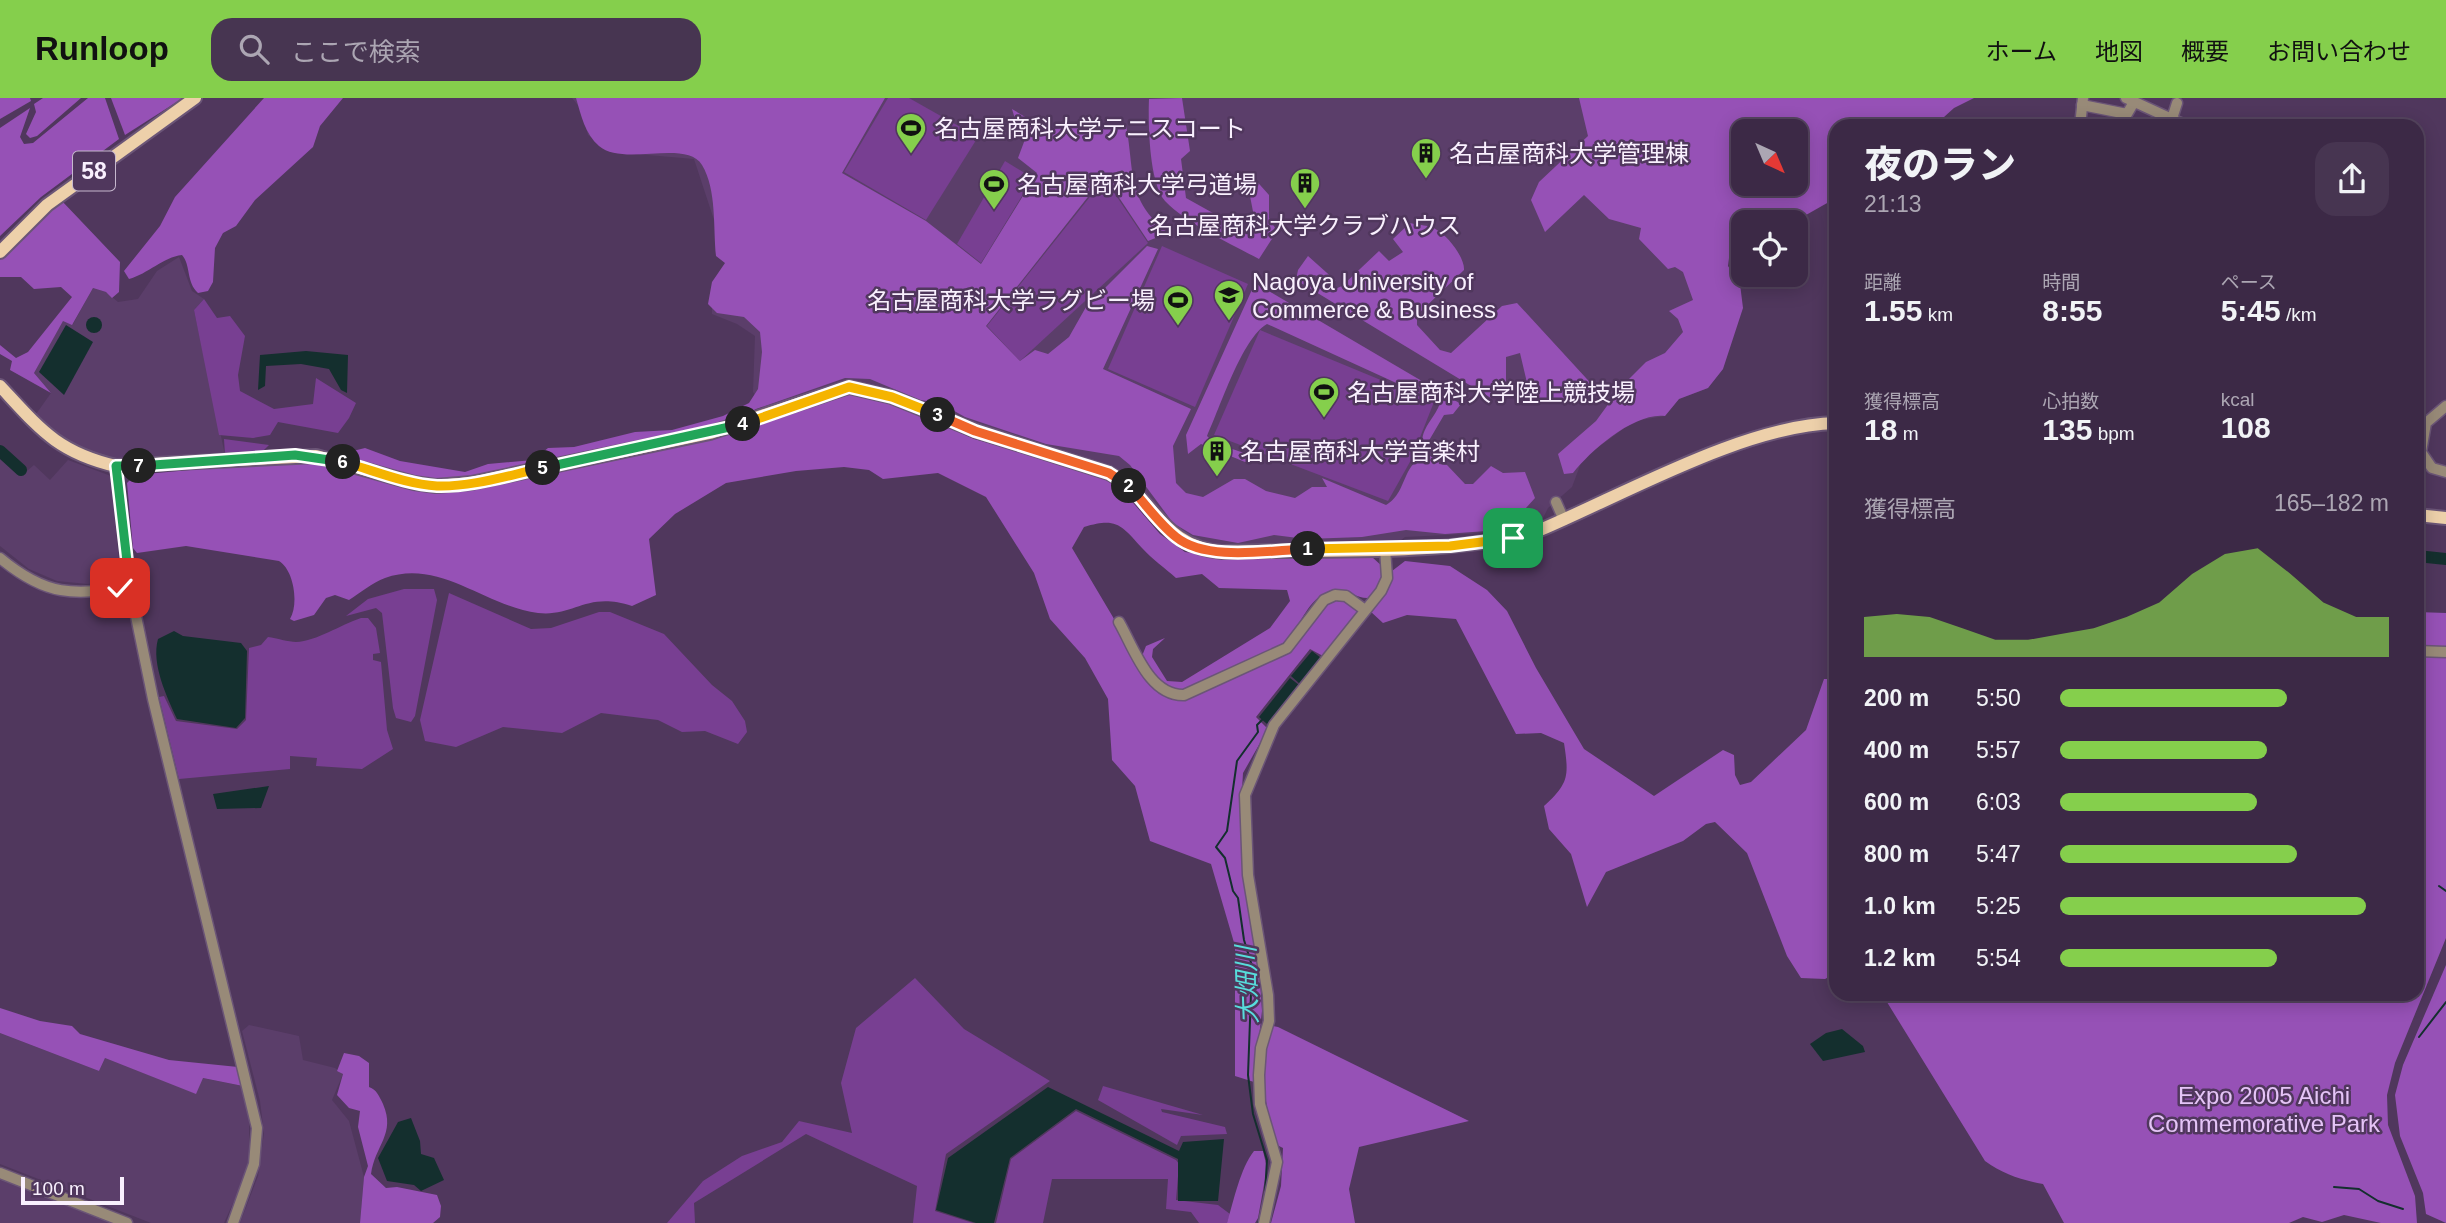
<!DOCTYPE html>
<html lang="ja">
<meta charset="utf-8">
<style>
:root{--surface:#3c2946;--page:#473551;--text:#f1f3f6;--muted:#aca6b3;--line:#55455f;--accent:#85cf4c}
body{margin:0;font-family:Arial,"Noto Sans JP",sans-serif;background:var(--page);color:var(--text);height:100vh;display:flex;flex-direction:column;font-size:26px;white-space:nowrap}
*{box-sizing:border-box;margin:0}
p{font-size:23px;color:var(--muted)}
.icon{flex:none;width:38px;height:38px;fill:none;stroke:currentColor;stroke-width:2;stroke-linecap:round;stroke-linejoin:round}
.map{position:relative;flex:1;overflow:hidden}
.details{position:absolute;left:1829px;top:21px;width:595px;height:882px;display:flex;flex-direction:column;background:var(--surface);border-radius:21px;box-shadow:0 4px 18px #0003,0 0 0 2px var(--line)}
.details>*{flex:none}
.needle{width:46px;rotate:136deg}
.buttons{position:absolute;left:1731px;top:21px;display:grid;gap:14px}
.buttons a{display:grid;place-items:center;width:77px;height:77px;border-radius:14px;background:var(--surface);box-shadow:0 4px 18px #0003,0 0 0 2px var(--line);font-size:35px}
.scale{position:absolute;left:21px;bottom:18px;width:103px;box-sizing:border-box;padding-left:7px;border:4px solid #f9f0fe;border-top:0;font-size:19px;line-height:24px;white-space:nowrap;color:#f9f0fe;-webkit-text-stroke:5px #50375d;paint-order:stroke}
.pin{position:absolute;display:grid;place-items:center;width:60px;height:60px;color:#fff;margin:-30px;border-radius:14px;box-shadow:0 4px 10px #0006}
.km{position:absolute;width:35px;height:35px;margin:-18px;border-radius:50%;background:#222;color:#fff;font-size:19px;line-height:35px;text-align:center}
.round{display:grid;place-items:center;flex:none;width:74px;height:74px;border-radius:21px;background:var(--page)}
.summary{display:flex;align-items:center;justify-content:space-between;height:119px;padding:0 35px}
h1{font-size:38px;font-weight:800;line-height:52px}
.stats{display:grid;grid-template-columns:repeat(3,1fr);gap:10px;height:119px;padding:7px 35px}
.stats div{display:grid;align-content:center}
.stats b{font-size:30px;font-weight:800}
.stats small{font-size:19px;font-weight:400}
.stats p{font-size:19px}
.chart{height:196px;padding:14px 35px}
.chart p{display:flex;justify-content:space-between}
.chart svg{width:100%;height:126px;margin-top:7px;fill:var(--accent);opacity:.7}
ul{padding:0 35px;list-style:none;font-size:23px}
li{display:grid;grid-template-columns:112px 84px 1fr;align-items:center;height:52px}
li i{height:18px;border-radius:9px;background:var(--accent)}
header{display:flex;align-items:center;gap:42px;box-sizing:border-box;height:98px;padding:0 35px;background:var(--accent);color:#111}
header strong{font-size:33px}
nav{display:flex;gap:38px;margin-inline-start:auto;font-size:24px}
.search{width:490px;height:63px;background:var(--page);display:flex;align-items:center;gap:18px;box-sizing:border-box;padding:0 24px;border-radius:21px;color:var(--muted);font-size:26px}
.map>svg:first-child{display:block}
</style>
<header>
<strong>Runloop</strong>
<div class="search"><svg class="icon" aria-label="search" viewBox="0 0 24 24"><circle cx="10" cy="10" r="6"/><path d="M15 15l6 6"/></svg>ここで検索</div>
<nav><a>ホーム</a><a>地図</a><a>概要</a><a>お問い合わせ</a></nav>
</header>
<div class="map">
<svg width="2446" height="1125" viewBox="0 0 2446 1125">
<rect width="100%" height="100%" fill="#50375d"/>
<!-- built -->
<g fill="#5b3e6a">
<polygon points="572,0 1600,0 1663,118 1723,271 1708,290 1679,301 1665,318 1634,323 1589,356 1581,365 1572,389 1548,410 1543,420 1507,434 1405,439 1400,443 1217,446 1188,439 1171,426 1134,381 1118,371 982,330 872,287 851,284 830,288 765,312 753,294 755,238 737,226 712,216 712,200 737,192 694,61 613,54 588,37 581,11"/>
<polygon points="179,159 192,193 204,201 194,212 225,357 156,362 112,360 82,352 62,341 34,319 51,295 34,275 63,222 73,226 93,190 106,194 118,204 138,201 157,173"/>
<polygon points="0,361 21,378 34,367 50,382 68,362 111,378 120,473 113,483 88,486 57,483 29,471 0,448"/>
<polygon points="249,927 299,938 303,962 335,970 343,976 332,1002 349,1023 364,1079 360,1125 240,1125 258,1078 264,1035 260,1003 242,933"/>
<polygon points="0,935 99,973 105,960 195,995 202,980 243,988 249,1010 249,1060 243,1083 224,1125 151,1125 0,1066"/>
<polygon points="0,1082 110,1125 0,1125"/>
</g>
<!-- green -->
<g fill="#783f92">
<polygon points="888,0 909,0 978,39 926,122 844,74"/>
<polygon points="1005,63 1033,80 981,165 957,146"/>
<polygon points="1113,93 1148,145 1020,263 987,228 1093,95"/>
<polygon points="1162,148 1248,186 1195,309 1108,271"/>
<polygon points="204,201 217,220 230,218 245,238 238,277 240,293 274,311 313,306 316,280 356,305 349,320 338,335 278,324 270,337 253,340 219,337 194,212"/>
<polygon points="1260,232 1434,304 1411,362 1388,403 1214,337"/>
<polygon points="224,341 269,347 261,355 225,357"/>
<polygon points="404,491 434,491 437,502 415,618 411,624 396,620 393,610 382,515 376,510 346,518 368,501"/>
<polygon points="449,495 531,531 551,530 599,514 610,514 664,536 712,587 732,603 745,623 747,634 738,646 705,633 682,634 658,622 601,615 562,635 503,629 456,649 425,643 420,622"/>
<path d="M361,520H368L376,530L380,555L373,556V562L381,564L387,632L393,651L362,671L316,668L317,660L290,658V671L179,681L159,599L164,598L176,623L237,631L246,622L249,550L261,547L268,539C277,540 288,544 296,544C317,543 340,527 361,520Z"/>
<polygon points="915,880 964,931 1050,983 946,1056 935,1113 973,1125 913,1125 917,1088 806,1036 694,1105 695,1125 667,1125 703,1083 742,1058 782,1044 799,1023 852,1035 841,985 856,930"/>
<polygon points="1103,988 1203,1017 1161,1011 1162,1014 1225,1029 1227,1036 1181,1038 1177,1047 1098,1002"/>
<polygon points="1076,1013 1176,1062 1179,1066 1176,1102 1218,1107 1230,1116 1227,1125 1199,1125 1191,1114 1166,1111 1168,1081 1052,1081 1043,1125 996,1125 1011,1061"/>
</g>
<!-- forest -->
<g fill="#9651b6" fill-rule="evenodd">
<polygon points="0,0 30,0 31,3 0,21"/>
<polygon points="43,0 81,0 37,38 30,40 26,36 36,14 34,6"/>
<polygon points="88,0 105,0 119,41 41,99 0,138 0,30 30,10 20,39 24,46 33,45"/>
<polygon points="111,0 183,0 125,37"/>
<path d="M264,0H343L320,28L313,49L255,102L236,128L223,135L215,150L213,184L208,193L198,195C186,184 191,167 182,157C163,159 148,176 129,181L124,173L160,128L175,99Z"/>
<path d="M576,0H885L842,75L926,123L981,166L1037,75L1018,60L1027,36L1015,21L1012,11L1042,29L1055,31L1126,27C1135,75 1126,101 1168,135L1148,143L1114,92L1091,95L986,228L1020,263L1035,252L1048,256L1069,239L1086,209L1147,148L1158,151L1103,271L1191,311L1173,348L1176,385L1186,395L1203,399L1234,381H1245L1266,393L1295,400L1312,389H1327L1322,380L1386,407C1411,393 1399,356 1438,358L1439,366L1447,367L1465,386H1473L1491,368L1503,375L1525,374L1535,400L1516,421L1501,432L1445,436L1406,432L1362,439L1306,441L1274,437L1238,445L1193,437L1173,425L1130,367L1119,358L1046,346L965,319L940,305L920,302L870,281L845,280L756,311L730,325L471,380L440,382L421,380L345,358L349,354L365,350L400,363L465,374L488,366L533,362L548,350L574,349L635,334L672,332L723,318L749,305L758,291L762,254L760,234L744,219L717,215L708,206L712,184L725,165L716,158C713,130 717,92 702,67C686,41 623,69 599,48C585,36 581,17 576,0Z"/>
<path d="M1182,0L1190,53L1181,61L1186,100L1247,134L1256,129L1250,98L1252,78L1269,97V120L1277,133L1259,161C1231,146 1187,126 1165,103C1149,85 1148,25 1149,1Z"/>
<path d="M1579,0H1974L1954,10L1934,28H1836V100L1806,117L1764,110L1750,117L1731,144L1728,168L1740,186L1743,210L1723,271L1708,290L1679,301L1665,318C1635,314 1591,352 1573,375L1564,376L1558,356L1596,323L1620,290L1646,264L1665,255L1683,234L1678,221L1669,213L1693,202L1683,174L1675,169L1668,171L1639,141L1641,130L1609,121L1584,97L1545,134L1531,102L1539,84L1588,38ZM1743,33H1796V86H1743Z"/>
<polygon points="61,102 120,164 119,194 112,200 106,194 93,190 72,227 63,223 34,275 51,295 10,272 12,263 0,256 0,247 16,260 28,254 72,199 61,189 34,191 21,179 0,179 0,160"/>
<path d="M1410,125C1418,127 1430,127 1437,132C1448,138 1465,160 1464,172L1417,217V227L1440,252L1451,255L1502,208L1517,205L1597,292C1583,303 1559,304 1541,303L1528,289L1520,255L1506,259V285L1491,300L1296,182L1298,172L1308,158L1336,183L1314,177L1310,183L1326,195L1342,188L1379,153L1389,163L1403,154L1393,141Z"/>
<path d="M1255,185L1461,306L1453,316L1444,317L1424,351C1417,333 1435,321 1440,305L1267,226C1242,240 1220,310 1207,338C1220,353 1245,349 1255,364H1245L1201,346L1188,356L1186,337Z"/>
<path d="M852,295L896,306L974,341L1069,367L1101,379L1122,392L1160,436L1185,454L1235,461L1372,459L1383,469L1382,481L1369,500C1354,501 1344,487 1328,494C1308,502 1302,524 1290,539C1282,550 1197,594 1185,593C1176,593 1166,589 1158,587L1142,558L1146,548L1165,540L1153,551L1152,559L1167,583L1182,584L1270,530L1290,503L1287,492L1219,490L1202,476L1176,480C1165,470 1152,461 1142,450C1121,427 1117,419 1084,429L1072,450L1155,590L1172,602C1189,601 1274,564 1287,552C1304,538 1312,516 1330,502L1350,505L1359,515L1323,558L1310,551L1256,619L1268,631L1243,675L1240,723L1245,791L1259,866L1262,913L1254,984L1235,978V848L1211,766L1150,743L1135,688L1112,662L1108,601L1085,560L1050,521L1034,475L986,399L938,375L883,381L869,372L844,369L796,373L726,385L675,416L649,441L656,497L632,508C586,493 575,519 538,515C486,509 440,460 385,480C372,485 360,495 349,502L335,497L326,500L314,517L294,523L290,521C299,506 294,472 279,463L186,448L137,455L133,450L127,385L135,377L290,363L315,364L411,390L538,375L735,334L802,308Z"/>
<path d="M1405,463L1450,468L1487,492L1507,513L1536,570L1584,651L1654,698L1723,652L1734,657L1735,677L1740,687L1751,684L1806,632L1824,581H1836V875L1825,881L1801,880L1787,858L1747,755L1715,724L1706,726L1683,743L1606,774L1587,809L1571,756L1549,731L1544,708C1569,685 1569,678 1564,645L1541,635L1516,636L1456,521L1407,517L1383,525L1370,513L1390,487L1392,473Z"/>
<path d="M2417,514L2446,515V840L2395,965L2387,997L2388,1027L2415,1098L2417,1125H2381L2344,1117L2322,1124L2303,1119L2289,1125H2064L2043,1086C2021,1082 2003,1076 1985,1063L1882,896H2417Z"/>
<polygon points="2446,867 2446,1125 2426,1116 2423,1095 2400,1038 2395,997 2403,967"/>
<polygon points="0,910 40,923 72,928 80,936 169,962 238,969 243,988 203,980 196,996 105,960 99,973 0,935"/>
<path d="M1273,928L1278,929L1469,1023L1359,1049L1349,1091L1355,1125H1271L1281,1088L1283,1050L1277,1047C1267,1014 1253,960 1273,928Z"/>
<path d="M344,955L359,958L369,965V989C377,992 379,998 383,1006C396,1036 375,1047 371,1076L386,1090L397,1089L437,1097L441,1108L440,1119L433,1125H360L364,1079L368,1068L358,1029L360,1013L349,1010L337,997L343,976L337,973Z"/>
<path d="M1254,1053H1263L1267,1070L1258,1120L1255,1125H1227C1234,1102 1240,1071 1254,1053Z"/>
</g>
<!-- water -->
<g fill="#142f2e">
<circle cx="94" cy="227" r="8"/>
<polygon points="66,227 93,244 64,297 39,274"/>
<polygon points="306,253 348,257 347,295 341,292 329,271 301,266 266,268 265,288 258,292 260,257"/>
<path d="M174,533L183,538L241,545L247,553L245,620L236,630L177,621C167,599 151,566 158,541Z"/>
<polygon points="1312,553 1321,560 1300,586 1291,578"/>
<polygon points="1290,580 1299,587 1267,626 1259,619"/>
<polygon points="269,688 261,710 217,711 213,696"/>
<polygon points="1842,931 1863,948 1865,954 1823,963 1810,946 1826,935"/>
<polygon points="1048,989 1179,1053 1183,1044 1224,1041 1218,1103 1178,1103 1178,1061 1076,1011 1010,1060 994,1125 976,1125 936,1112 948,1060"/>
<polygon points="411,1020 420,1043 421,1056 434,1060 444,1082 421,1093 414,1087 387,1083 378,1060 398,1024"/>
</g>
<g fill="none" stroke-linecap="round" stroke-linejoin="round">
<!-- stream -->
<g stroke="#142f2e" stroke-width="2">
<polyline points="1262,622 1257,627 1258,634 1237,663 1227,733 1216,749 1225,760 1233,793 1238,800 1244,842 1252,868 1248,977 1253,1016 1267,1062 1265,1095"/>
<polyline points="2439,788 2446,793"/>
<polyline points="2419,939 2446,904"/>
<polyline points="2334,1089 2359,1091 2378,1103 2403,1111"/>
<polyline points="1258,1125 1261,1118"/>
</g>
<!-- river -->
<g stroke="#142f2e" stroke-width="12">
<polyline points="0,353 21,372"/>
<polyline points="2417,458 2446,461"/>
</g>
<!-- minor casing -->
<g stroke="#6b5577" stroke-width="13">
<g id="minor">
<polyline points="2126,0 2187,28"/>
<polyline points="2082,7 2127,16 2134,4"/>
<polyline points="2170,27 2177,5"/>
<polyline points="2080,28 2083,0"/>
<polyline points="2446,308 2426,325 2421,354 2432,370 2446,374"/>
<polyline points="116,368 130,489 153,601 257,1030 254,1066 233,1125"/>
<polyline points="1556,404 1564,422"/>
<path d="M0,460C47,499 72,497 130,489"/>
<path d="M1119,524C1134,550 1149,598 1184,597L1287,550L1324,502L1335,497L1346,498L1365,512"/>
<polyline points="2417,553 2446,554"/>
<polyline points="0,1075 127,1125"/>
<polyline points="1264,1125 1277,1064 1260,1006 1259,977 1261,950 1269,923 1268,897 1248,777 1245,697 1274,627 1381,493 1387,480 1385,450"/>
</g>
</g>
<!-- major casing -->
<g stroke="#6b5577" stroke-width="16">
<g id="major">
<polyline points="0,154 47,107 195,0"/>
<path d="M0,288C40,331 57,354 116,368L316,358L414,385L436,388L471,385L710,335L849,289L892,299L976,333L1109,375C1155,400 1161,449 1222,454C1323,450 1443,460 1540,432C1625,396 1745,327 1836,325"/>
<polyline points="2417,417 2446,420"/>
</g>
</g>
<!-- minor -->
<use href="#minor" stroke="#988a78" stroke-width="10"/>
<!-- major -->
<use href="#major" stroke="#edd0aa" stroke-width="12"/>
</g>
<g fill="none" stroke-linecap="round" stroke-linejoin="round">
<!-- split-1 casing -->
<g stroke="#fff" stroke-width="14">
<polyline id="split-1" points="1308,451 1450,448 1513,440"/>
</g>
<!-- split-2 casing -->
<g stroke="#fff" stroke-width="14">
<path id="split-2" d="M1129,388C1145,405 1158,425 1176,439C1207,464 1271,452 1308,451"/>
</g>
<!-- split-3 casing -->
<g stroke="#fff" stroke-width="14">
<polyline id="split-3" points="938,317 975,333 1109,375 1129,388"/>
</g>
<!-- split-4 casing -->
<g stroke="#fff" stroke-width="14">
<polyline id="split-4" points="743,326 849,289 892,299 938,317"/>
</g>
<!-- split-5 casing -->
<g stroke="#fff" stroke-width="14">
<polyline id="split-5" points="543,370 743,326"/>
</g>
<!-- split-6 casing -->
<g stroke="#fff" stroke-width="14">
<path id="split-6" d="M343,364C373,372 405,386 437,388C472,389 509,377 543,370"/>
</g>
<!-- split-7 casing -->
<g stroke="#fff" stroke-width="14">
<polyline id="split-7" points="139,368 295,357 343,364"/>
</g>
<!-- split-8 casing -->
<g stroke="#fff" stroke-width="14">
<polyline id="split-8" points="120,490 130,489 116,368 139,368"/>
</g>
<!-- split-1 -->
<use href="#split-1" stroke="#f5b400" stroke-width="9"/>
<!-- split-2 -->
<use href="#split-2" stroke="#f0652b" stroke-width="9"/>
<!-- split-3 -->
<use href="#split-3" stroke="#f0652b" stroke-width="9"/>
<!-- split-4 -->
<use href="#split-4" stroke="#f5b400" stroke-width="9"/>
<!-- split-5 -->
<use href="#split-5" stroke="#22a559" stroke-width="9"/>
<!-- split-6 -->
<use href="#split-6" stroke="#f5b400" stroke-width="9"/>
<!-- split-7 -->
<use href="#split-7" stroke="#22a559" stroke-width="9"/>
<!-- split-8 -->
<use href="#split-8" stroke="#22a559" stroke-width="9"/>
</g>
<!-- icons -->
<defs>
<g id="stadium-pin" transform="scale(1.575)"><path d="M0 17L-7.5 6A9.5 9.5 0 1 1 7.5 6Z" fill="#85cf4c" stroke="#50375d"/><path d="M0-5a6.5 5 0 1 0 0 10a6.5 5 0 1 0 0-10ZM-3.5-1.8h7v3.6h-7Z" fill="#111"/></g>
<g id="building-pin" transform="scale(1.575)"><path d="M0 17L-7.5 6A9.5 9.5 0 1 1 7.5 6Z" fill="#85cf4c" stroke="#50375d"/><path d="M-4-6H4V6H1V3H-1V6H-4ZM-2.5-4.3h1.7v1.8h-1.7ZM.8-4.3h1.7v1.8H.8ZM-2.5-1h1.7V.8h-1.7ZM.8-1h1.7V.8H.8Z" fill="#111"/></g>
<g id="university-pin" transform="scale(1.575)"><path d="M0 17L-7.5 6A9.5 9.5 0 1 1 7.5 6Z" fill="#85cf4c" stroke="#50375d"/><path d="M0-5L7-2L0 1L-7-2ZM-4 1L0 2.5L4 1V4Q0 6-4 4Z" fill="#111"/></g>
</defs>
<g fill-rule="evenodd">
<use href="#stadium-pin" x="911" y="30"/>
<use href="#building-pin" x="1426" y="55"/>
<use href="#building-pin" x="1305" y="85"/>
<use href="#stadium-pin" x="994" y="86"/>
<use href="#university-pin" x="1229" y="197"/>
<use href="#stadium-pin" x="1178" y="202"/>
<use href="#stadium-pin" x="1324" y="294"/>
<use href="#building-pin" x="1217" y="353"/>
</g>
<g text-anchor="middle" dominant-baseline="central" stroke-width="5" stroke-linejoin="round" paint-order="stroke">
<!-- shield labels -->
<rect fill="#50375d" stroke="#c6b8ce" stroke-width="2" x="73" y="53.5" width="42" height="39" rx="5"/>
<g font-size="23" font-weight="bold" fill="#f9f0fe">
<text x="94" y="73">58</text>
</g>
<!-- poi labels -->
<g font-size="24" fill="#f9f0fe" stroke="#50375d" text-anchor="start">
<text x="934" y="30">名古屋商科大学テニスコート</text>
<text x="1449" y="55">名古屋商科大学管理棟</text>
<text x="1017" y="86">名古屋商科大学弓道場</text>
<text x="1305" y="127" text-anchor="middle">名古屋商科大学クラブハウス</text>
<text x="1252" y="183">Nagoya University of<tspan x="1252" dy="28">Commerce &amp; Business</tspan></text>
<text x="1155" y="202" text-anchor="end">名古屋商科大学ラグビー場</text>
<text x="1347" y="294">名古屋商科大学陸上競技場</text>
<text x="1240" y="353">名古屋商科大学音楽村</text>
</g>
<!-- park labels -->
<g font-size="24" fill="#e5c4f7" stroke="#50375d">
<text x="2264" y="997">Expo 2005 Aichi<tspan x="2264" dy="28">Commemorative Park</tspan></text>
</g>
<!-- water labels -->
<g font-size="26" font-style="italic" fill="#57dddc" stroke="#50375d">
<text transform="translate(1247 887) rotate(-92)">大畑川</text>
</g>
</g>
</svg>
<div class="buttons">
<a><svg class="needle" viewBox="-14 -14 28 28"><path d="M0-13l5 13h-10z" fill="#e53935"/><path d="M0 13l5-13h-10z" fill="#aca6b3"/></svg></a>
<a><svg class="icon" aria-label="locate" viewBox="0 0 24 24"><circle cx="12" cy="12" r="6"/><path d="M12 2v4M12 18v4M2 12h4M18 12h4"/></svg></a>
</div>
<div class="scale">100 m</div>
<div class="pin" style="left:1513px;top:440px;background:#1e9e55"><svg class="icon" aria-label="arrive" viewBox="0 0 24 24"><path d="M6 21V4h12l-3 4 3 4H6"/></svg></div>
<div class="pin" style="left:120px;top:490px;background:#d93025"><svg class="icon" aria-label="check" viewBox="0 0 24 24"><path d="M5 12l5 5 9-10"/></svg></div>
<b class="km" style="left:1308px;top:451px">1</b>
<b class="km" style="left:1129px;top:388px">2</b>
<b class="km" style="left:938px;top:317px">3</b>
<b class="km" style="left:743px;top:326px">4</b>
<b class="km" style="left:543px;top:370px">5</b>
<b class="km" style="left:343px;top:364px">6</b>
<b class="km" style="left:139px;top:368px">7</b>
<section class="details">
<div class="summary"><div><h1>夜のラン</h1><p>21:13</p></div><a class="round"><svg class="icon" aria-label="share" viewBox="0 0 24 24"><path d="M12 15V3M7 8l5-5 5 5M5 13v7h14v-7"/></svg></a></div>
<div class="stats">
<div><p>距離</p><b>1.55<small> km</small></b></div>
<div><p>時間</p><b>8:55</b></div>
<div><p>ペース</p><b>5:45<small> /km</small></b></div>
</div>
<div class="stats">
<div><p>獲得標高</p><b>18<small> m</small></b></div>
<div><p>心拍数</p><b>135<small> bpm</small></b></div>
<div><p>kcal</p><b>108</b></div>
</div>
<div class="chart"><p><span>獲得標高</span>165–182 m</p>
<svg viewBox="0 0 160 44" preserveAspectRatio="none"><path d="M0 44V30L10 29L20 30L30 34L40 38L50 38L60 36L70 34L80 30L90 25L100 15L110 8L120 6L130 15L140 25L150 30L160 30V44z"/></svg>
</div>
<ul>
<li><b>200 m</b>5:50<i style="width:69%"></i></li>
<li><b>400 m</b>5:57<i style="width:63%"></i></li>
<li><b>600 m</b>6:03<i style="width:60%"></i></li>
<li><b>800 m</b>5:47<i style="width:72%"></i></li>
<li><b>1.0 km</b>5:25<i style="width:93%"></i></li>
<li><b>1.2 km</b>5:54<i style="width:66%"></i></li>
</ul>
</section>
</div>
